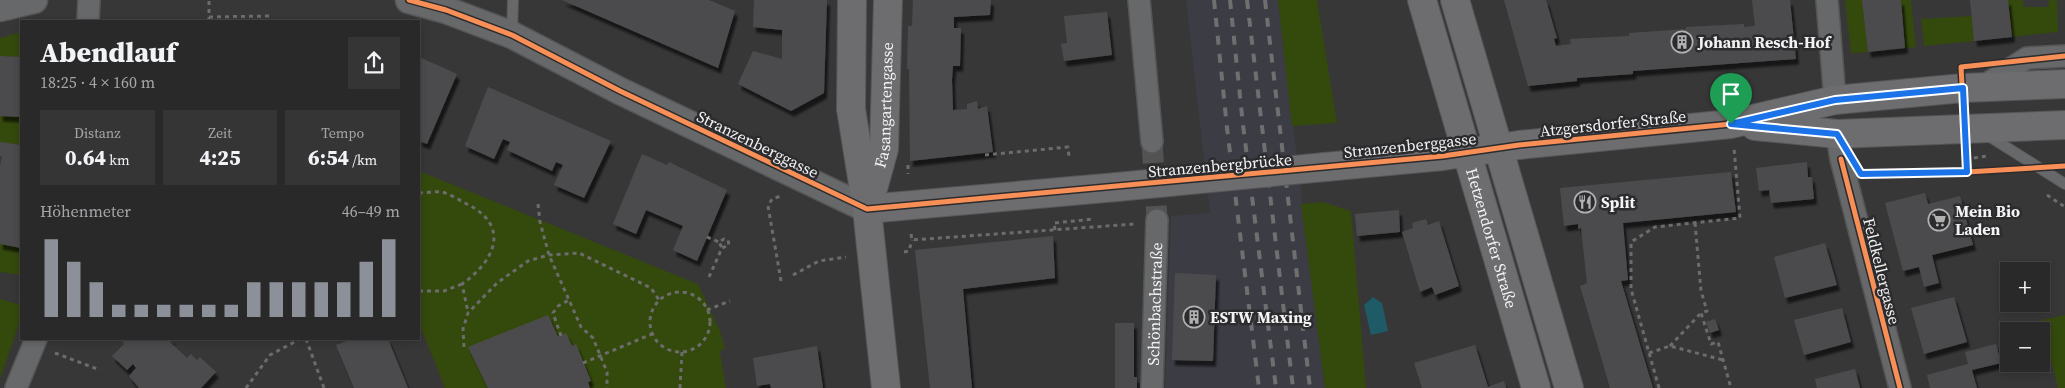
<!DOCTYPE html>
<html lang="de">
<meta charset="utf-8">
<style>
:root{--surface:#29292a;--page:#353536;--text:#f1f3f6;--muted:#a5a6a8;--line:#454547;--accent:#8c9099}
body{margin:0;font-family:"Source Serif 4",serif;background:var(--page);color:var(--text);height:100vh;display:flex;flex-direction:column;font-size:19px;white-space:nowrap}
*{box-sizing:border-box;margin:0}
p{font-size:16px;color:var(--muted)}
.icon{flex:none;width:28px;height:28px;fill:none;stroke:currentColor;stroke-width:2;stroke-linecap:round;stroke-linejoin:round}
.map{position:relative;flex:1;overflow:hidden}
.drawer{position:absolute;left:20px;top:20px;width:400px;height:320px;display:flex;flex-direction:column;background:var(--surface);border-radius:0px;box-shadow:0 2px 8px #0003,0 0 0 1px var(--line)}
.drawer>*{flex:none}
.buttons{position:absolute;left:2000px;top:262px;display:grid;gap:10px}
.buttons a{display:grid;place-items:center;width:50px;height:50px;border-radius:0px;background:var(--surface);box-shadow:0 2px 8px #0003,0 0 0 1px var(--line);font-size:25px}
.pin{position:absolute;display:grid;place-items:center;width:42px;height:42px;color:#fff;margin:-51px -21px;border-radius:50% 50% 50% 0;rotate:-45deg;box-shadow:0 0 5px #0007}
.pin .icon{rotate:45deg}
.round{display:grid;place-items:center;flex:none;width:52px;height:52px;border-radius:0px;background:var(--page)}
.headline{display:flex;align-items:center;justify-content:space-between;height:85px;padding:0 20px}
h1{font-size:28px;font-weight:800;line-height:38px}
.metrics{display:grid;grid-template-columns:repeat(3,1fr);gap:8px;height:85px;padding:5px 20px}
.metrics div{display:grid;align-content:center;border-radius:0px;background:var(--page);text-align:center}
.metrics b{font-size:21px;font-weight:800}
.metrics small{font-size:14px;font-weight:400}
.metrics p{font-size:14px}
.chart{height:140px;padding:10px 20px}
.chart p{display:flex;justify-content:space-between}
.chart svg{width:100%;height:90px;margin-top:5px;stroke:var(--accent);stroke-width:6}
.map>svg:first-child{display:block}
</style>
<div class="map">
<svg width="2065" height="388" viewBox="0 0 2065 388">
<defs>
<filter id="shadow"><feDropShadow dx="3" dy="5.5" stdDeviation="1" flood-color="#0009"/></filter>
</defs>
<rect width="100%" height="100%" fill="#373738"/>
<!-- built -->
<polygon fill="#3b3c44" points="1186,0 1278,0 1325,388 1165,388 1171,216 1210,213"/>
<!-- green -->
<g fill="#34490c">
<polygon points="1278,0 1317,0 1337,123 1292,126"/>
<polygon points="1845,0 1862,0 1868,52 1851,53"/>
<polygon points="1901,0 1911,0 1916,47 1905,48"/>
<polygon points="2008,0 2023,0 2024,7 2048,7 2049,0 2057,0 2058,32 2012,37"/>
<polygon points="1972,16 1974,41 1924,46 1921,19"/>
<polygon points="21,32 21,57 0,56 0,38"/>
<polygon points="0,116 21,117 21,145 0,142"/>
<polygon points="419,171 698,284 720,331 725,348 720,352 726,388 445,388 419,323"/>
<polygon points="1323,202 1351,211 1366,388 1325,388 1301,204"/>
<polygon points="0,244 21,248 21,275 0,272"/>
<polygon points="0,299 21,305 21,318 0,379"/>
<polygon points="2065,315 2065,388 2058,388 2041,320"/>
</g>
<!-- water -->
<polygon fill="#1f5b67" points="1373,297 1382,303 1388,331 1371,335 1364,305"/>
<!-- building -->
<g fill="#4c4c4d" filter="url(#shadow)">
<polygon points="562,0 709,0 735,11 718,68"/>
<polygon points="754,0 827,0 824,93 791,111 738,84 753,51 782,59 782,30 753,27"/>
<polygon points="913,0 991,0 990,15 954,17 954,28 961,28 960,66 953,66 952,80 953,110 967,109 967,104 977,101 978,109 987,106 993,152 910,161 909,69 907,69 908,26 912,26"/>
<polygon points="1504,0 1546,0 1557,38 1554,39 1556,46 1571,44 1570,39 1629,36 1629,33 1686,29 1686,27 1744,24 1744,27 1755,26 1752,0 1790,0 1796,59 1633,71 1633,74 1577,78 1577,81 1528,86"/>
<polygon points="1862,0 1901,0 1905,48 1868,52"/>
<polygon points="1970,0 2008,0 2012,37 1974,41"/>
<polygon points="1107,12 1112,55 1064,61 1061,44 1067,43 1064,16"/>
<polygon points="0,56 21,57 21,117 0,116"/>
<polygon points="419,57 457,74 427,144 419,141"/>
<polygon points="488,87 611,141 584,198 554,185 563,165 556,162 552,171 507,150 510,142 503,139 494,159 465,146"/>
<polygon points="0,142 21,145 21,248 0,244 0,166 2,156 0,156"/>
<polygon points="642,154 667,165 669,162 727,190 697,261 673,250 683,226 646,210 636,234 613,224"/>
<polygon points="1807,162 1808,177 1812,177 1814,199 1771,203 1769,190 1759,191 1756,168"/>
<polygon points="1731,172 1736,212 1623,223 1628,280 1621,281 1653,388 1610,388 1580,286 1587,283 1581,228 1578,229 1578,224 1564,226 1560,188"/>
<polygon points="1925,193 1928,204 1960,196 1973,245 1932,255 1939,283 1924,287 1919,267 1903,271 1885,203"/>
<polygon points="1399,210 1400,232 1357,236 1355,214"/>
<polygon points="1426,219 1428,225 1439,221 1459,286 1435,295 1432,287 1420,292 1402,232 1413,228 1412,223"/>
<polygon points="1053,236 1055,278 963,289 972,388 930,388 915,250"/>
<polygon points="1825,243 1837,285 1785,298 1774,257"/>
<polygon points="1175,273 1216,275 1213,361 1172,360"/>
<polygon points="1954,297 1967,342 1924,354 1911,308"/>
<polygon points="1842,308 1851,342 1804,355 1794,320"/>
<polygon points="548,315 558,337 566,333 572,346 576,344 591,381 588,382 590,388 488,388 468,347"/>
<polygon points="1715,319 1719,330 1710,333 1706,322"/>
<polygon points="1115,323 1134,323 1134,377 1137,377 1137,388 1115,388"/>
<polygon points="121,339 173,339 170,342 187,358 191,354 197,360 200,357 216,372 201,388 139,388 129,376 136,368 133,364 127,370 112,356 124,344"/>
<polygon points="352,339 388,339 408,388 354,388 336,345"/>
<polygon points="1996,344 2001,363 1972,370 1977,388 1930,388 1927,375 1968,364 1965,352"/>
<polygon points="1475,345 1488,387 1504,381 1506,388 1422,388 1414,363"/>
<polygon points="817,346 823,388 771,388 770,384 757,386 753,358"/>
<polygon points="1855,369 1860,388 1817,388 1815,379"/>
</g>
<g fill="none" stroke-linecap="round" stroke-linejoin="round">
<!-- minor-tunnel -->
<polyline stroke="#535354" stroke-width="21" stroke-dasharray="21 11" stroke-linecap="butt" points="1152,142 1157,220"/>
<!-- service casing -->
<g stroke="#555556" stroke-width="12">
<g id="service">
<polyline points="512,34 513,0"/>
<polyline points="1987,135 2065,184"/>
</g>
</g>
<!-- minor casing -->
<g stroke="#555556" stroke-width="24">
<g id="minor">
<polyline points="1139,0 1152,142"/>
<polyline points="1827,0 1835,100"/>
<polyline points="88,21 89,0"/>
<polyline points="1982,87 2027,58 2065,56"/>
<polyline points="1837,134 1841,159 1900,388"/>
<polyline points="16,388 36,339"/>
<path id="s1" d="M1152,388L1157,220"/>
</g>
</g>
<!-- tertiary casing -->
<g stroke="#555556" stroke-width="29">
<g id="tertiary">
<polyline points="409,0 446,10 512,35 620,91 867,209"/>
<polyline points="0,8 34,0"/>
</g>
</g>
<!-- secondary casing -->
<g stroke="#555556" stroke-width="30">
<g id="secondary">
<polyline points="852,0 851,109 867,209 886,388"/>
<path id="s2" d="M1422,0L1536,388"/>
<polyline points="1455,0 1569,388"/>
<polyline points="1755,126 1837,134 2065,125"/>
<polyline points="1325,167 1443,156 1519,145 1731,124 1835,100 1963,88 2065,84"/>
<path id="s3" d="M869,203L884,149L888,0"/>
<polyline points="867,209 1117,187"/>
</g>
</g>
<!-- path -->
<g stroke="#6c6c6d" stroke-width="3" stroke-dasharray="4 4" stroke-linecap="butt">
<polyline points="209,17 270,16"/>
<polyline points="209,21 209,0"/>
<polyline points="985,155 1068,147 1069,157"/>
<polyline points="1966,159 1988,156"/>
<polyline points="908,165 908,174"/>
<path d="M419,193C426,193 435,191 442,192C450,194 459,200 467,204C511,226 495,261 462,284L468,312"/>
<polyline points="2047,195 2065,207"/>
<polyline points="538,204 540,222 549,255 581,327 593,338 607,372 607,388"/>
<polyline points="1695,223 1701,291 1707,311 1701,313 1711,344 1718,342 1731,388"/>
<polyline points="1055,230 1054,223 1094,219"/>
<polyline points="911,234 912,240 1135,224"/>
<polyline points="707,237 719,242"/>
<polyline points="904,252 909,251 912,240"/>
<polyline points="793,275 819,261 846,257"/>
<polyline points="709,277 722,248 729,245 728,240 724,239 719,242 722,248"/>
<polyline points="781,281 768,206 772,199 781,196"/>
<polyline points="419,291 444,291 462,284"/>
<circle cx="680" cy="322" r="30"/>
<polyline points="707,310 730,301"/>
<polyline points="561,336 553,313 558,306 569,300"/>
<polyline points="306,339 324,388"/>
<polyline points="1670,346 1701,313"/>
<polyline points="464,347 463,329 468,313 497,283 528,261 549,255 579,253 651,288 659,300"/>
<polyline points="55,353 100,370"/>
<polyline points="1649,353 1670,346 1723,360"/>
<polyline points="583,363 652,334"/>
<polyline points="246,388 270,355 300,339"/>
<polyline points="680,388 682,352"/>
<polyline points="1659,388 1631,289 1631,242 1655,227 1740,218 1734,148"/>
</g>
<!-- service -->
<use href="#service" stroke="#676869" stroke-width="10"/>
<!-- minor -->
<use href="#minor" stroke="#676869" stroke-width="21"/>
<!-- tertiary -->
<use href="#tertiary" stroke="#676869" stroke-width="26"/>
<!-- secondary -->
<use href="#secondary" stroke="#6d6c6f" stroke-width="28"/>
<!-- tram -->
<g stroke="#6f6f70" stroke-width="1">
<polyline points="1434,0 1546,388"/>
<polyline points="1445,0 1557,388"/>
</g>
<!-- rail -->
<g stroke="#6f6f70" stroke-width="4" stroke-dasharray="9 9" stroke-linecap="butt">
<polyline points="1214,0 1227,128 1259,388"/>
<polyline points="1230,0 1243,125 1276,388"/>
<polyline points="1247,0 1293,388"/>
<polyline points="1265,0 1310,388"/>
</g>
<!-- secondary-bridge casing -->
<g stroke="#555556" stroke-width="30" stroke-linecap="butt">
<polyline id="secondary-bridge" points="1117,187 1325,167"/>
</g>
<!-- secondary-bridge -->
<use href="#secondary-bridge" stroke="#6d6c6f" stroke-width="28"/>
<!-- cycleway casing -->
<g stroke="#2c2c2e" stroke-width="8">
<g id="cycleway">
<polyline points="409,0 446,10 512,35 620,91 867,209 1443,156 1519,145 1731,124 1835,100"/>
<polyline points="1741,125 1837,134 1861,174 1967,172 2065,166"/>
<polyline points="1841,159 1900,388"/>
<polyline points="1967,172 1961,67 2065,56"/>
</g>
</g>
<!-- cycleway -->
<use href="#cycleway" stroke="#f78f57" stroke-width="5"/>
</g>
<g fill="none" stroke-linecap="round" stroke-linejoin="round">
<!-- route casing -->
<g stroke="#fff" stroke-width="10">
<polygon id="route" points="1963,88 1967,172 1861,174 1837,134 1731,124 1835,100"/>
</g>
<!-- route -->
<use href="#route" stroke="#1a73e8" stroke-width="6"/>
</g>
<!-- icons -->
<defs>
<g id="building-ring" transform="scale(1.125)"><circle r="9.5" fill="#2c2c2e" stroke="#b1b1b2" stroke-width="1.5"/><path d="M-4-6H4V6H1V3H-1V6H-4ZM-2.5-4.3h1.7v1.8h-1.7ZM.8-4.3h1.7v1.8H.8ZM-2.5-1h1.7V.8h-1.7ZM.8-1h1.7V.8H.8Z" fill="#b1b1b2"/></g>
<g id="restaurant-ring" transform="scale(1.125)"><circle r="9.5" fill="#2c2c2e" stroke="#b1b1b2" stroke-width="1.5"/><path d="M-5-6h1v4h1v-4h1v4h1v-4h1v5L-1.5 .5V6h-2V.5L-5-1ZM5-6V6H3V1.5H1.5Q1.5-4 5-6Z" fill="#b1b1b2"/></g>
<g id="supermarket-ring" transform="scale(1.125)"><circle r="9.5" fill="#2c2c2e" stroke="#b1b1b2" stroke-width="1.5"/><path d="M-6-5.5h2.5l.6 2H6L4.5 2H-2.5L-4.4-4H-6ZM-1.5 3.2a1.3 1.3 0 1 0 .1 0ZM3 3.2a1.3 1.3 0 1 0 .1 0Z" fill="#b1b1b2"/></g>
</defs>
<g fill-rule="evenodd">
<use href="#building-ring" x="1682" y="42"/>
<use href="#restaurant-ring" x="1585" y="202"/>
<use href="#supermarket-ring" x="1939" y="220"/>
<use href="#building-ring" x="1194" y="317"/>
</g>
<g text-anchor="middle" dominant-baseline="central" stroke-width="5" stroke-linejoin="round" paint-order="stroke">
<!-- poi labels -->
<g font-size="16" font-weight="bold" fill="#f3f3f4" stroke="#2c2c2e" text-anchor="start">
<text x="1698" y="42">Johann Resch-Hof</text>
<text x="1601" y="202">Split</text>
<text x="1955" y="211">Mein Bio<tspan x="1955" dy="18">Laden</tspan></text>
<text x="1210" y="317">ESTW Maxing</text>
</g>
<!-- street labels -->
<g font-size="16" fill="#f3f3f4" stroke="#2c2c2e">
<text stroke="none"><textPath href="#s3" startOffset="100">Fasangartengasse</textPath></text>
<text transform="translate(1613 123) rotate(-6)">Atzgersdorfer Straße</text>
<text transform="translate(758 144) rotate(26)">Stranzenberggasse</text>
<text transform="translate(1410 145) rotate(-6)">Stranzenberggasse</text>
<text transform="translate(1220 165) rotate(-5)">Stranzenbergbrücke</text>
<text stroke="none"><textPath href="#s2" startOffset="248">Hetzendorfer Straße</textPath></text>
<text transform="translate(1882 271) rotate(76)">Feldkellergasse</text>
<text stroke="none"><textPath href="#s1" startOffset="84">Schönbachstraße</textPath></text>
</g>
</g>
</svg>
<div class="buttons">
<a>+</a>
<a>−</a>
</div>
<div class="pin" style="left:1731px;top:124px;background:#1e9e55"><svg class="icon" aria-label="arrive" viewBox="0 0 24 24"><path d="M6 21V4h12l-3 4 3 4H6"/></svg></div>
<section class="drawer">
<div class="headline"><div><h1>Abendlauf</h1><p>18:25 · 4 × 160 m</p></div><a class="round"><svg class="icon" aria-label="share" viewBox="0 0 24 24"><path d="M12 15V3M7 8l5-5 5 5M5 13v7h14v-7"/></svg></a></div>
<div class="metrics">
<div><p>Distanz</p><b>0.64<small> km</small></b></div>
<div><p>Zeit</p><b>4:25</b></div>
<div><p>Tempo</p><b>6:54<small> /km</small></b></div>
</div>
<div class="chart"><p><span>Höhenmeter</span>46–49 m</p>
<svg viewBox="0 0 160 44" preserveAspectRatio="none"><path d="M5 44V6M15 44V17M25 44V27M35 44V38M45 44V38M55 44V38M65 44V38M75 44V38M85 44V38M95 44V27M105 44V27M115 44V27M125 44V27M135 44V27M145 44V17M155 44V6"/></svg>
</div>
</section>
</div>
